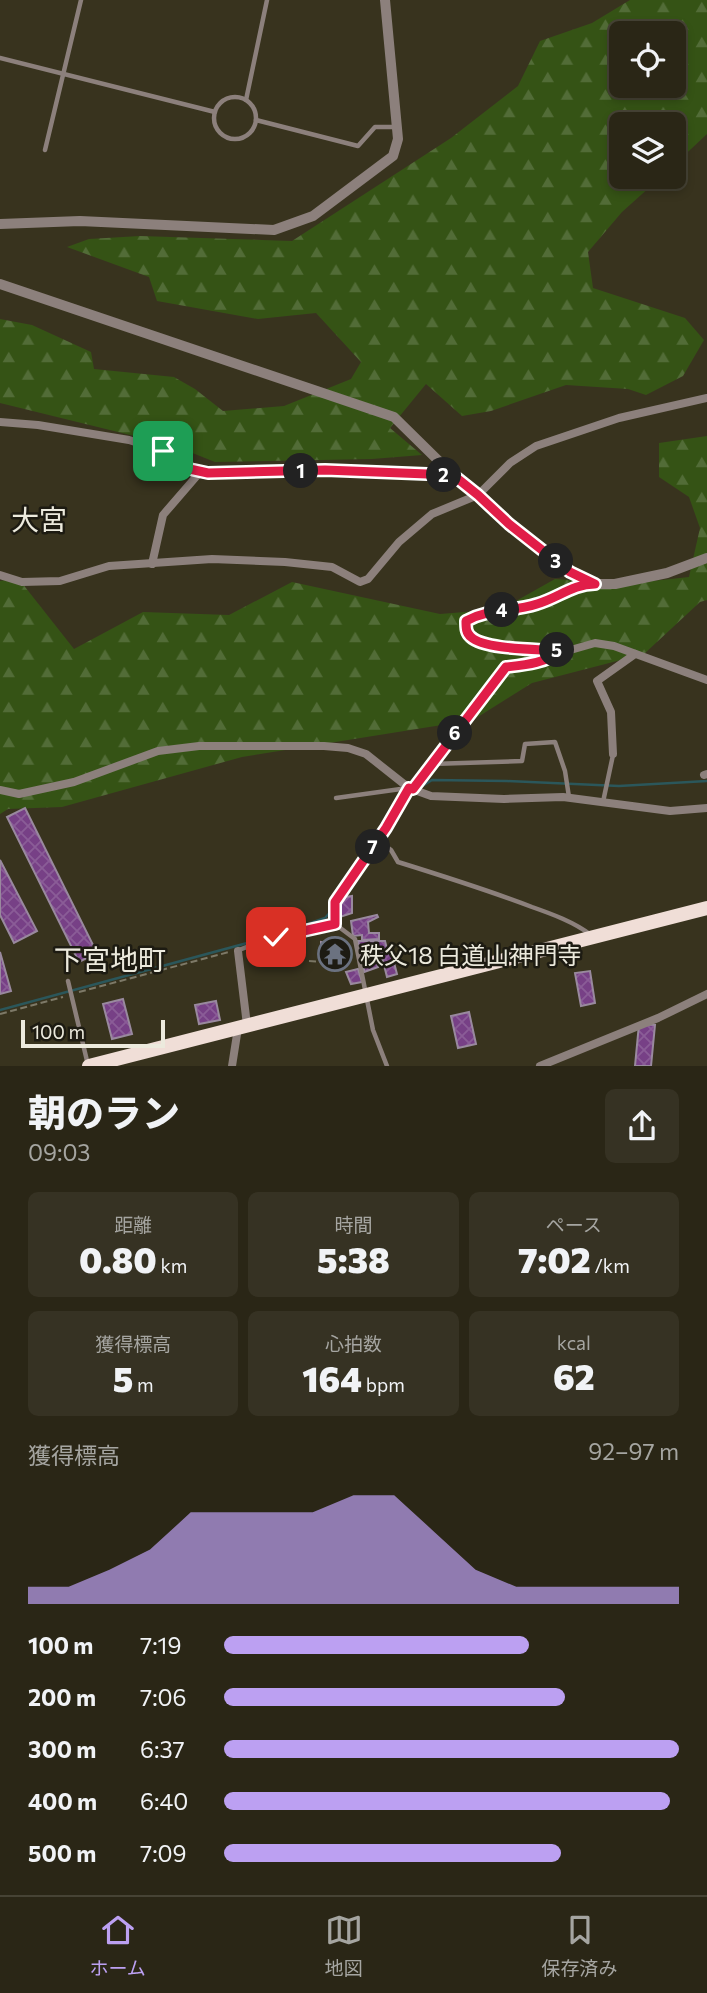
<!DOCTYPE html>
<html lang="ja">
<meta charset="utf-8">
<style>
:root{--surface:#2a2616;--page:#363223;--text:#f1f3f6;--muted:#a5a5a1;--line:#464335;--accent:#bca0f2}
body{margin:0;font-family:Commissioner,"Noto Sans JP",sans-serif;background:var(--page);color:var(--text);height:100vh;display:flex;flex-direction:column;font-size:26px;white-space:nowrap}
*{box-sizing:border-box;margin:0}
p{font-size:23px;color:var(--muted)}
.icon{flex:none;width:38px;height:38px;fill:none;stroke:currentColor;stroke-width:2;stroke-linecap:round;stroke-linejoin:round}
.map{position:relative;height:1066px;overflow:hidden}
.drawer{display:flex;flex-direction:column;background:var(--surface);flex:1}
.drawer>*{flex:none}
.controls{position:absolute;left:609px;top:21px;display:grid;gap:14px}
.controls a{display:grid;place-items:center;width:77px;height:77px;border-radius:10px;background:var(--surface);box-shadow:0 4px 10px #0003,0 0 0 2px var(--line);font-size:35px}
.scale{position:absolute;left:21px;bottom:18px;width:144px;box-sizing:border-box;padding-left:7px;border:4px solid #eceadd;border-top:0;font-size:19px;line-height:24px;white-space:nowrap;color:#eceadd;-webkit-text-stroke:5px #1d1b12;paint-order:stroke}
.pin{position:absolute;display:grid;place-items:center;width:60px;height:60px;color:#fff;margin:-30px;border-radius:14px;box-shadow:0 4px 10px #0006}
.km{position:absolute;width:35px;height:35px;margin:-18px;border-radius:50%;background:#222;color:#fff;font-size:19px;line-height:35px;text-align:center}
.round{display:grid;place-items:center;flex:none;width:74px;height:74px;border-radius:10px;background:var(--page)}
.headline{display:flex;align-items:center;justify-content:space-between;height:119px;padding:0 28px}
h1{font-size:38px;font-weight:800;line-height:52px}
.stats{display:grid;grid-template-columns:repeat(3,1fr);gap:10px;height:119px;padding:7px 28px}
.stats div{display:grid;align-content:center;border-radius:10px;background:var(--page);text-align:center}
.stats b{font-size:35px;font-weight:800}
.stats small{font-size:19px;font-weight:400}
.stats p{font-size:19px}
.chart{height:196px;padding:14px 28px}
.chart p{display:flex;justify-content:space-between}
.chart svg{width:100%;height:126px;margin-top:7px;fill:var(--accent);opacity:.7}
ul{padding:0 28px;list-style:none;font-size:23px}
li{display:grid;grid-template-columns:112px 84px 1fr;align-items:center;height:52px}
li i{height:18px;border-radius:9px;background:var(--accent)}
.dock{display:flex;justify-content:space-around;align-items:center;height:98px;border-top:2px solid var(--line);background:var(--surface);font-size:19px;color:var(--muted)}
.dock a{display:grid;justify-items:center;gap:4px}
.dock .selected{color:var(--accent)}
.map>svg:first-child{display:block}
</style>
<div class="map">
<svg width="707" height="1066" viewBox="0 0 707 1066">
<defs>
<pattern id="forest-firs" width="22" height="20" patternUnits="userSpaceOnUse" patternTransform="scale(1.75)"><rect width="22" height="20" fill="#355315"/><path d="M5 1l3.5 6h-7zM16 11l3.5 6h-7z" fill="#526c37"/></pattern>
<pattern id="building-cross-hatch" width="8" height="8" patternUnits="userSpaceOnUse" patternTransform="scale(1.75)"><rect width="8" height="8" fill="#774086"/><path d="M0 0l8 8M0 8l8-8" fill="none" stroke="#8a5c97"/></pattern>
</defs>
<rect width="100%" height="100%" fill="#38331e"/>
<!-- forest -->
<g fill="url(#forest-firs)" fill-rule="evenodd">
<path d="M630,0H707V134L674,165V124H621V177H661L622,212L588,252L593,288L685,318L704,340L683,376L646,395L628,389L566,385L491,411L462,416L426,384L390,428L422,455L372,459L215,462L175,446L0,403V319L32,325L91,352L94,369L174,377L195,389L223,411L284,406L351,379L361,362L316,313L258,319L157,301L149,277L67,247L89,239L140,236L292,241L451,138L518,86L540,41L592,23ZM621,33H674V86H621Z"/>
<polygon points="707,436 707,600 700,602 644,654 532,683 473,720 242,757 62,807 8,809 0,814 0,581 18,578 74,649 143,612 229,615 292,582 440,614 502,609 555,579 625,584 689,577 700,528 689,497 659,477 659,443"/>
</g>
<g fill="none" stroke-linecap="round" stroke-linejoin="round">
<!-- stream -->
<g stroke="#2b575b" stroke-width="2.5">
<polyline points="419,788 432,780 507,781 619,786 707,781"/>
<polyline points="279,934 325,918 340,901 413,792"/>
<polyline points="0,1010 262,939"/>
</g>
</g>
<!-- building -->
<g fill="url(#building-cross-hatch)" stroke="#99899e" stroke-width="2">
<polygon points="25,808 97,953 79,962 7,817"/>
<polygon points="0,860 37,931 14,943 0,915"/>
<polygon points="352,896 352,913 340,917 339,907 346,897"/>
<polygon points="377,915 378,917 368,922 369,933 379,933 379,939 362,940 362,935 353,936 351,921"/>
<polygon points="287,940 296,940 296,944 302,944 300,950 302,949 302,955 287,958"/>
<polygon points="358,941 385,941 387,949 361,955"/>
<polygon points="321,942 326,943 326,946 338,947 339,958 336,958 336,962 323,960 324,948 321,948"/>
<polygon points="391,951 397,974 387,977 381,953"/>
<polygon points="0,952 11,991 0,994"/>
<polygon points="376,957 378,967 364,972 364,960"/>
<polygon points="358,969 362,982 351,984 346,972"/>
<polygon points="590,971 595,1003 581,1006 575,973"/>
<polygon points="123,999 132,1034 112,1039 103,1004"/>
<polygon points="216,1001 220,1020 199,1024 195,1005"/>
<polygon points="469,1012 476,1044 458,1048 451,1016"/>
<polygon points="639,1024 655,1025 651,1066 635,1066"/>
</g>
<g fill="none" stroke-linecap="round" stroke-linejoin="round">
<!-- path -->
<g stroke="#7d7967" stroke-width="2" stroke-dasharray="7 3.5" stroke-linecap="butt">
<polyline points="349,949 350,959"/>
<polyline points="340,954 348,954"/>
<polyline points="309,961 337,963 351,960"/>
<polyline points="79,992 229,952"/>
<polyline points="0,1014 63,997"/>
</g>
<!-- service -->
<g stroke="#8c807c" stroke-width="4.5">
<polyline points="0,58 215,112"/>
<circle cx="235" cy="118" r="21"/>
<polyline points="246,100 267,0"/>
<polyline points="256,120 358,146 375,127 396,127"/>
<polyline points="45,150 81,0"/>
<polyline points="431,764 522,761 525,744 555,742 565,771 569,797"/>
<path d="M413,789L506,667C523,665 545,663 559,652"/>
<polyline points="336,798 408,788"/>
<polyline points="603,802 613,755"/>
<path d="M378,840L391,850L398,862C443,876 488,890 532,907C552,914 574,922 591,935"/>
<polyline points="335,924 355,939 373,1030 387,1066"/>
<path d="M239,950C269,938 303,928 335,924V902L386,828L409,789"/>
<polyline points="68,981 88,1065"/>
</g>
<!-- minor -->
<g stroke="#8c807c" stroke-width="8">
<polyline points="0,422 38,425 129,440 163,451 185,468 208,473 325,470 453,475"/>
<polyline points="152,564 163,515 201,471"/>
<polyline points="0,575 22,582 60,581 109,566 212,559 285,562 332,567 360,582 368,579 399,542 432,514 478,495 510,463 536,446 619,418 707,398"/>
<path d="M592,584C571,584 555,600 535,605C512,611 488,609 466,621V629L469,636L482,644L567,651L595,643L614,646L707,680"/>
<polyline points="613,754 611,712 597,681 635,654"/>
<polyline points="704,775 707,774"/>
<polyline points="0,790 19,794 74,782 158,751 199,746 324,746 348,748 366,754 409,788 431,796 504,799 563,797 670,811 707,808"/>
<polyline points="238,951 247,1025"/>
<polyline points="232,1066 238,1028"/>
<polyline points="540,1066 658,1018 707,994"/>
</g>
<!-- tertiary -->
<g stroke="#8c807c" stroke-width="10">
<polyline points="0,224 80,221 274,230 313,216 393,156 398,139 385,0"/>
<polyline points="0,284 394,417 453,475 478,495 509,524 570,572 595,584 615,584 667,573 707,558"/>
</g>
<!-- trunk -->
<polyline stroke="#f0ded7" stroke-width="14" points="89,1066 707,908"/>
</g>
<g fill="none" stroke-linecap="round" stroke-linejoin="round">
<!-- route casing -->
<g stroke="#fff" stroke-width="14">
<path id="route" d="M163,451L185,468L208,473L325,470L453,475L478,495L509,524L570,572L595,584C573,584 558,598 537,604C512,612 490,608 466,621C466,628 466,633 471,637C485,650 539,649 560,651C547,663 523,665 506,667L413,789L409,788L386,828L335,902V924L276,937"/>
</g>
<!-- route -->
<use href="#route" stroke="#e11d48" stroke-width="9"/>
</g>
<!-- icons -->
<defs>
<g id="temple-ring" transform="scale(1.75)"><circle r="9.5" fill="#1d1b12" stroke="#6b7280" stroke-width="1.5"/><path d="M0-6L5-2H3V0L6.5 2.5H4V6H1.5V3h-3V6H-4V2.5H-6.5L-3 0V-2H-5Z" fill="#6b7280"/></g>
</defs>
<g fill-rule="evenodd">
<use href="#temple-ring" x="335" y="954"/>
</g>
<g text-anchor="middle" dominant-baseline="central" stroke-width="5" stroke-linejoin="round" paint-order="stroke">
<!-- poi labels -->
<g font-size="24" fill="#eceadd" stroke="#1d1b12" text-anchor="start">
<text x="360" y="954">秩父18 白道山神門寺</text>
</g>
<!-- quarter labels -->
<g font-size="28" fill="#eceadd" stroke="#1d1b12">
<text x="39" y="519">大宮</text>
<text x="110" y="959">下宮地町</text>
</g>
</g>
</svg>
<div class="controls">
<a><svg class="icon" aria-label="locate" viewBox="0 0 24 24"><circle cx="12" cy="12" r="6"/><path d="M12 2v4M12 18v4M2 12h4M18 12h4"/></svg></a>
<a><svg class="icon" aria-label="layers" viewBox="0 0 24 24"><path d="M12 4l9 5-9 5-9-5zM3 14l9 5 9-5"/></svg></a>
</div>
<div class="scale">100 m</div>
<div class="pin" style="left:163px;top:451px;background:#1e9e55"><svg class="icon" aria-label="arrive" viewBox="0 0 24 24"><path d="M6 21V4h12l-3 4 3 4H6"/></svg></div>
<div class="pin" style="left:276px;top:937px;background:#d93025"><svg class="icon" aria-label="check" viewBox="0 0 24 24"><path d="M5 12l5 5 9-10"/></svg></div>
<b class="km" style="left:301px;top:471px">1</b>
<b class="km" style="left:444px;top:475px">2</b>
<b class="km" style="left:556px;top:561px">3</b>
<b class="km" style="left:502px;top:610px">4</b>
<b class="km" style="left:557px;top:650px">5</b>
<b class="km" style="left:455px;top:733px">6</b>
<b class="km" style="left:373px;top:847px">7</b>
</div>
<section class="drawer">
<div class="headline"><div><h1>朝のラン</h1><p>09:03</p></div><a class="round"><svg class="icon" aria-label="share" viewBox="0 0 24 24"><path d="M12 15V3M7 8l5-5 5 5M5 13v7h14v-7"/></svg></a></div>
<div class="stats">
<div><p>距離</p><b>0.80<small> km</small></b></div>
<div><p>時間</p><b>5:38</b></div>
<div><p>ペース</p><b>7:02<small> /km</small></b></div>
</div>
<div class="stats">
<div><p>獲得標高</p><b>5<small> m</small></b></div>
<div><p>心拍数</p><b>164<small> bpm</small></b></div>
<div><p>kcal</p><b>62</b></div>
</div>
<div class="chart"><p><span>獲得標高</span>92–97 m</p>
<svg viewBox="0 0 160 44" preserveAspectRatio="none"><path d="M0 44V38L10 38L20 32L30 25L40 12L50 12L60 12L70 12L80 6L90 6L100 19L110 32L120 38L130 38L140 38L150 38L160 38V44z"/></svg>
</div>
<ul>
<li><b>100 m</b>7:19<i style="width:67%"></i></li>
<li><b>200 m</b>7:06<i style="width:75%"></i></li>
<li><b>300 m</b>6:37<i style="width:100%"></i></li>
<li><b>400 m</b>6:40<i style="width:98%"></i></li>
<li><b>500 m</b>7:09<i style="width:74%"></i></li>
</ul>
</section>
<nav class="dock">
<a class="selected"><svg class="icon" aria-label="home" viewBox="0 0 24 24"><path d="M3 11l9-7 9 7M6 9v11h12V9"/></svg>ホーム</a>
<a><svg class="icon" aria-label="map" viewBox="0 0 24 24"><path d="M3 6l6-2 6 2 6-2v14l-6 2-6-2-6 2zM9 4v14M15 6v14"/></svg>地図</a>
<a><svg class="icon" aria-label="saved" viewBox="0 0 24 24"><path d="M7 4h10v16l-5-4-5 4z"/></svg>保存済み</a>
</nav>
